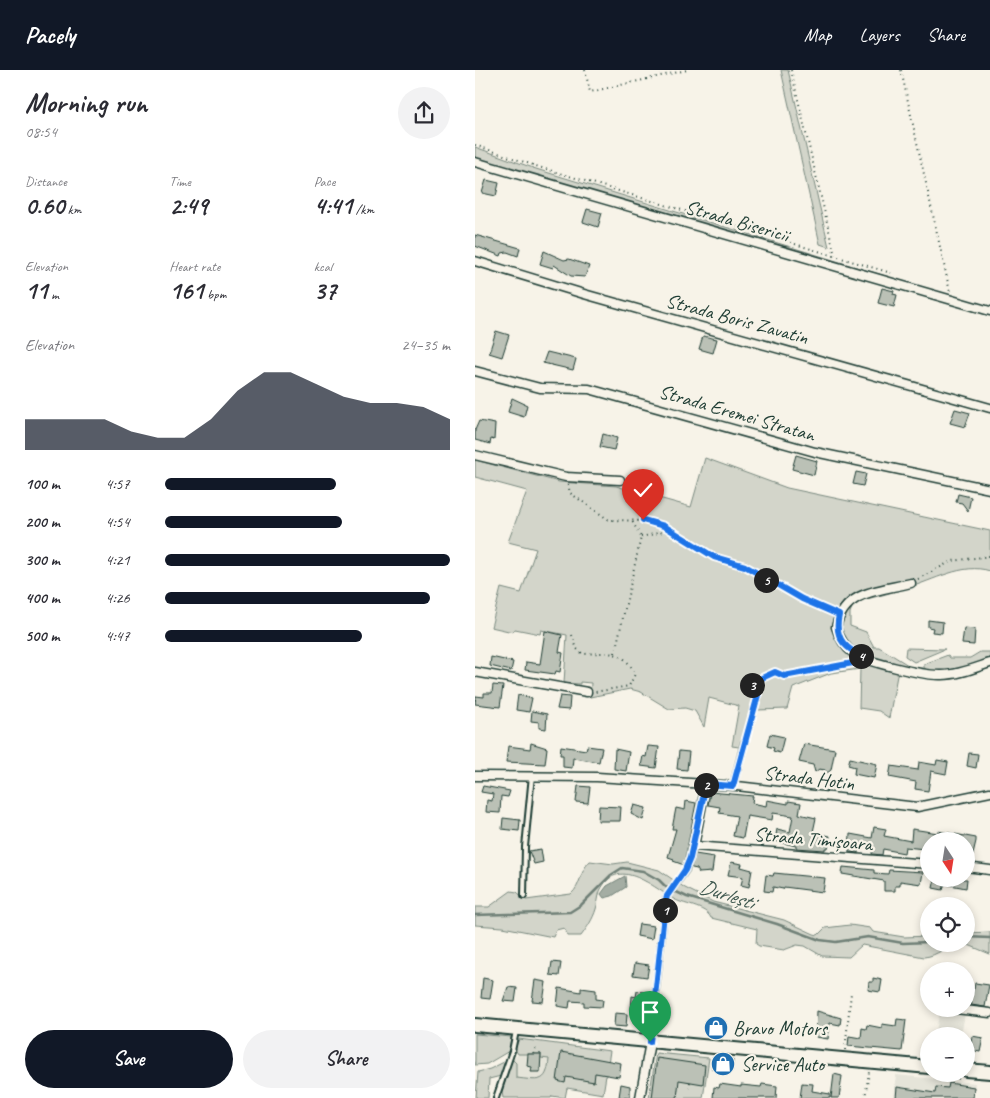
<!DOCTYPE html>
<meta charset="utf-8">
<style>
:root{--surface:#fff;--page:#f2f2f3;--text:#2b2b33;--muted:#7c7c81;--accent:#111827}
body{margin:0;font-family:Caveat,sans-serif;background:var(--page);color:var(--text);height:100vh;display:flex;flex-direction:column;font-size:19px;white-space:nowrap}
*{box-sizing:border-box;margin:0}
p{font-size:16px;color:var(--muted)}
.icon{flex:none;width:28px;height:28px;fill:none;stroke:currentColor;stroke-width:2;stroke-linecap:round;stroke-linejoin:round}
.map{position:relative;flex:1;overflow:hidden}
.panel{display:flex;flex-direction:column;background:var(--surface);width:475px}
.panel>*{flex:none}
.needle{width:32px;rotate:168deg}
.tools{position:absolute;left:445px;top:762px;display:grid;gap:10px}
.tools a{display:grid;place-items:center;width:55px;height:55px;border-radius:50%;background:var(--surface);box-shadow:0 2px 8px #0003;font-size:25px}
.pin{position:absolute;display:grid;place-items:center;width:42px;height:42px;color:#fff;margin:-51px -21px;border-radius:50% 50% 50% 0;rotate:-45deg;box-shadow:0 0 5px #0007}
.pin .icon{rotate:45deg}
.km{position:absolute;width:25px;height:25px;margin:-12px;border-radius:50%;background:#222;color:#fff;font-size:14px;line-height:25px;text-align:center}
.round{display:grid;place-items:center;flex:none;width:52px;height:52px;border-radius:26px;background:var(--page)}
.head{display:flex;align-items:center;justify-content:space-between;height:85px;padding:0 25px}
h1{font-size:28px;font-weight:700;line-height:38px}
.figures{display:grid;grid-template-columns:repeat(3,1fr);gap:8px;height:85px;padding:5px 25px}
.figures div{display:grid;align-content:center}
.figures b{font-size:25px;font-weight:700}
.figures small{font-size:14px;font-weight:400}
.figures p{font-size:14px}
.chart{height:140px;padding:10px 25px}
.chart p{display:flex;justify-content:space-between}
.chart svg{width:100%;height:90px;margin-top:5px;fill:var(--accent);opacity:.7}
.button{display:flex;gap:10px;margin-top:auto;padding:10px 25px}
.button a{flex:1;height:58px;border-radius:30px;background:var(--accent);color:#fff;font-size:20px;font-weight:700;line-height:58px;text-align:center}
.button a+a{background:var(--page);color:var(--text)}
ul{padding:0 25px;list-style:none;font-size:16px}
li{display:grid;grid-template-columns:80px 60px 1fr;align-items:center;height:38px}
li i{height:12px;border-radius:6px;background:var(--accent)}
header{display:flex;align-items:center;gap:30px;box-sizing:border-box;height:70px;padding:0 25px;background:var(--accent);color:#fff}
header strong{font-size:24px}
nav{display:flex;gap:28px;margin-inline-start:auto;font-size:18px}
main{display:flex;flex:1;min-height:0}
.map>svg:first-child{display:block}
</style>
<header>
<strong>Pacely</strong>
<nav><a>Map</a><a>Layers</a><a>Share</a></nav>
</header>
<main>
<section class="panel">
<div class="head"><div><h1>Morning run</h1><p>08:54</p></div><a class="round"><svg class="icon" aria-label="share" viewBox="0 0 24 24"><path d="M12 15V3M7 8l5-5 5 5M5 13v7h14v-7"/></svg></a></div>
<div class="figures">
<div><p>Distance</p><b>0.60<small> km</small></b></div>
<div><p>Time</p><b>2:49</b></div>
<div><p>Pace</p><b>4:41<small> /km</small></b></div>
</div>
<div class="figures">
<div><p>Elevation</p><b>11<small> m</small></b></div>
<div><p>Heart rate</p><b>161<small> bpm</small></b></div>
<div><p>kcal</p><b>37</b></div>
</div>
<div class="chart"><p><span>Elevation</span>24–35 m</p>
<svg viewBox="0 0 160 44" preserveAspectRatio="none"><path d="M0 44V29L10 29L20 29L30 29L40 35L50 38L60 38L70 29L80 15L90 6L100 6L110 12L120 18L130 21L140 21L150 23L160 29V44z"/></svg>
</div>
<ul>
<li><b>100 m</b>4:57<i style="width:60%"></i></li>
<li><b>200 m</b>4:54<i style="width:62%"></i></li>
<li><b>300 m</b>4:21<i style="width:100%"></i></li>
<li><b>400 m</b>4:26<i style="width:93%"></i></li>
<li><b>500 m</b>4:47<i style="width:69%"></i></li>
</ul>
<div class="button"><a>Save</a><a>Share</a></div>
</section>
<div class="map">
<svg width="515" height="1028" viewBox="0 0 515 1028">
<rect width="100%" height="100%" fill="#f7f3e8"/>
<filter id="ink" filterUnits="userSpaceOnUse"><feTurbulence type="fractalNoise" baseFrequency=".02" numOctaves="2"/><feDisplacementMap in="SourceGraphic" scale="10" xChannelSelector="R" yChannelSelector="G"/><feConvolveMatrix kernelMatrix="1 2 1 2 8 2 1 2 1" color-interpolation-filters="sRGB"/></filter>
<g filter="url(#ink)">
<!-- built -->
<g fill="#e5e4d9">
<polygon points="465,940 490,943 486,966 460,966"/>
<polygon points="86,976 78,1019 30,1013 36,992 44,983"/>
<polygon points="421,1005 500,1013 498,1028 419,1028"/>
</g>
<!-- green -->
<g fill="#d3d5ca" stroke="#79897f">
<polygon points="306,0 313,0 354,177 345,174"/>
<polygon points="0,77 61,99 515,238 136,130 0,88"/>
<path d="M230,388L312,418L515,461V501C488,492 458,511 432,518C415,523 397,528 379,532L375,543V556L391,562L399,577H404L433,595H424L414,648L404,641L384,638L385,599L356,603L318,618L312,639L282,640L271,678L257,676L264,636L234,628L229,657L220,641L210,638L194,639L166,622L155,619L115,627L116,613L105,612V614L89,613L92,565L66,560L65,564L40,559L38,562L16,557L26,518L46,523L61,479L33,472L52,421L0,407V390L84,412L141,416L216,437Z"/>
<polygon points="431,578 470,579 439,592 430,586"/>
<path d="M505,582H515V591C496,597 467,610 449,598V594L473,585L475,588H495Z"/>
<path d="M115,791L138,794L152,792L184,800L210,818L238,832L309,850L339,864L343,865L350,858L375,855L395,858L398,862L429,867L454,866V874H485C471,875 463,886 449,887L387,875L374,887L347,886L330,876L322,875L309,880L284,876L281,874L282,859L236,848C231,836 207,835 197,828C177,816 142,785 125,821C123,827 123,833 121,839C118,849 112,858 106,866H93L89,858L81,860L78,867L28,857L0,855V837H14L36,821L42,822L51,830L96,824C106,816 105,800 115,791Z"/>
<polygon points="515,862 515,884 491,874 491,863"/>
<polygon points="0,964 36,967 34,981 12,994 0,995"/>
<path d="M44,969L135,981L128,1024L92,1018L90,1028L77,1026L76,1028H28L27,1022L37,989L41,993V1008C63,1010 72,1015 74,989L66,988V984H43L40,979Z"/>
<polygon points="181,983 234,988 228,1028 174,1028"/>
<polygon points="31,991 26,1006 14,1009 13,1028 1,1028 3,1002 15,999"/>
</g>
<!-- water -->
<polygon fill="#a4ada3" stroke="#6f8077" points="150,806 151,817 137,826 129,828 126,824 132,816"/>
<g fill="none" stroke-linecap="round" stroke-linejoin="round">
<!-- stream -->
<g stroke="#6f8077" stroke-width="2.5">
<polyline points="0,845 95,842 106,835 136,805 147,798 168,801 184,810 191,817 212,827 302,854 345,870 361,872 393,867 428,873 454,872"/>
<polyline points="491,867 515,868"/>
</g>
</g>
<!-- building -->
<g fill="#bbc1b6" stroke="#1f3d34">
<polygon points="11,110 24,113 21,126 7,123"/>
<polygon points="112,139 127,143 123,157 108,152"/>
<polygon points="0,165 45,178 43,186 32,182 27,183 26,186 0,176"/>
<polygon points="69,181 89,190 94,189 114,196 110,207 96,206 79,195 78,198 65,194"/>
<polygon points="407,218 419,221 418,224 422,225 419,237 403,233"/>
<polygon points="21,261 34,265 27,287 14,283"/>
<polygon points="228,266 242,269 238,283 224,279"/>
<polygon points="72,282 101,289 98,300 68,293"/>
<polygon points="37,328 52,335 49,347 33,342"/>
<polygon points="480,339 495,343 490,357 475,353"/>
<polygon points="4,351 20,354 19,370 16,369 15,374 0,370 0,360"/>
<polygon points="128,364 142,368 139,380 125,377"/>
<polygon points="321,385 342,391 339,405 317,399"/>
<polygon points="381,402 391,404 388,416 378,414"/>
<polygon points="483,424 496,427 493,441 487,433 481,432"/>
<polygon points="453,550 468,552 467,563 457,562 458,558 453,557"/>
<polygon points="489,558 500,559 499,575 487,574"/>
<polygon points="70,561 87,565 84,582 88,583 85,602 81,601 80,604 50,600 51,592 65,594"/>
<polygon points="16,587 38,592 36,601 15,596"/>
<polygon points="18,615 28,616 25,637 0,634 1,626 9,627 9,623 17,623"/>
<polygon points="43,625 57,628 54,642 41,640"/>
<polygon points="85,626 95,627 94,640 82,639"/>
<polygon points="57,641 72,644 71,659 64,658 64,652 56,651"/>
<polygon points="295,664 309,667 305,683 298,681 299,678 292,676"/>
<polygon points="56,673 72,678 70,694 31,692 33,676 55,679"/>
<polygon points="329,674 360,679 356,700 352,703 350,700 344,699 340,702 338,695 324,692"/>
<polygon points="86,676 111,680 112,676 127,678 124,692 98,688 97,698 88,697 88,685 85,685"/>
<polygon points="173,676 184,677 181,698 166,696 168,686 171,687"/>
<polygon points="140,679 154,682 151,701 139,699"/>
<polygon points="204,681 214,682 212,700 202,699"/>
<polygon points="494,683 503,684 501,698 492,696"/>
<polygon points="375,688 402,694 399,708 379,704 380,697 373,695"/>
<polygon points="462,690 473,692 471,704 456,701 453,721 440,719 441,712 414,707 416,696 443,700 444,692 461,695"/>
<polygon points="8,716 35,721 33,727 26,726 25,743 11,742 12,730 17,731 18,724 6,722"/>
<polygon points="103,716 115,717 113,733 101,732"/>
<polygon points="235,722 278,726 277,733 291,736 292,730 313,734 313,731 326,733 324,744 341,748 338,762 355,766 353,778 350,778 350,780 321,778 321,776 300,771 302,759 315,762 318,746 298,743 297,750 272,746 268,768 258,766 262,746 244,743 245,737 233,735"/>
<polygon points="211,731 221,733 209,795 198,791 199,789 193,787 201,759 197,759 201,738 210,740"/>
<polygon points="159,735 171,738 168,750 156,744"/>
<polygon points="124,736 146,737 145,751 123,751"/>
<polygon points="28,748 45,750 44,761 27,759"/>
<polygon points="399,757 411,759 409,766 436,771 437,759 463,763 463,761 501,768 501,771 496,792 491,791 491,771 453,771 450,779 430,777 429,783 408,779 407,785 397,784 398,777 384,775 383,783 374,782 375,764 397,768"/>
<polygon points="66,779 68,792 59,794 54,781"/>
<polygon points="220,784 239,787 237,802 224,803 222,799 217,798 216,797"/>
<polygon points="256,792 267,794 266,797 277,800 274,817 266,815 268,807 253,805"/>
<polygon points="368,797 399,800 399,803 413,804 414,800 448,802 446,814 425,811 425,816 420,816 420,821 409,821 409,811 367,804"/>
<polygon points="299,803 350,808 348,822 309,817 308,819 298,817 297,822 289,821 291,805 298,806"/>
<polygon points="460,809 492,809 491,818 470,814 468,820 458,818"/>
<polygon points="164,854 179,856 177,869 162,866"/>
<polygon points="77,892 86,893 84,906 75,905"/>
<polygon points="160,893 174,895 172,907 158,905"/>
<polygon points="8,908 18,910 15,929 6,928"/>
<polygon points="398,908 407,910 405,922 393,920 394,912 398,912"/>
<polygon points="60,910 71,912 68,932 57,931"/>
<polygon points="500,913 514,915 510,937 496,935 497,933 491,932 491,917 499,919"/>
<polygon points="33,917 42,918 40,932 28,931"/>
<polygon points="84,918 106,922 106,918 121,920 121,929 128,930 127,937 109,936 109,932 95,931 94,938 82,936"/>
<polygon points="162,921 170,922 168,941 156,940 157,926 161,927"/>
<polygon points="342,941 366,948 365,955 355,953 353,969 341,967"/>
<polygon points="140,943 152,944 151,957 139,956"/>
<polygon points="422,949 431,950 427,981 373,976 374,966 386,968 387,958 391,959 392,955 407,958 407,954 421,956"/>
<polygon points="236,952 248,953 246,964 234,963"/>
<polygon points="497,966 508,968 505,982 491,979 491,972 496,973"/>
<polygon points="86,982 146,993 144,1007 120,1003 119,1012 91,1007 90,1013 82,1011"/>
<polygon points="53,984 66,984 65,1002 56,1002 57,997 52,996"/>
<polygon points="182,988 230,995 228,1014 204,1010 202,1028 177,1028"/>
<polygon points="238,988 258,990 257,1001 237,999"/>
<polygon points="359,1004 367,1006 364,1028 356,1028"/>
<polygon points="327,1013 338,1014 337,1021 355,1024 355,1028 325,1028"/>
<polygon points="474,1013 499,1017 498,1028 421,1028 422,1017 460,1023 461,1017 473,1018"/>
<polygon points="146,1014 155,1016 155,1028 144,1027"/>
<polygon points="245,1014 266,1017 266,1015 286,1017 287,1014 302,1016 301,1028 238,1028 239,1017 244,1018"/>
</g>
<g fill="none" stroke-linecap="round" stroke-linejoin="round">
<!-- lane casing -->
<g stroke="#1f3d34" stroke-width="8">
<g id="lane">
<polyline points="258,716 269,673"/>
<polyline points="49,826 50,777 57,705"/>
<polyline points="176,968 190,835 192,826 211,800 219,776"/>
<polyline points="21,1028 37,981 41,961"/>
</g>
</g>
<!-- street casing -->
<g stroke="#1f3d34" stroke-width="11">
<g id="street">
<polyline points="0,92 515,241"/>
<polyline points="0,191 109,224 515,338"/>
<polyline points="0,301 65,318 114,319 340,382 515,419"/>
<polyline points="0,385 91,407 145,410"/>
<path d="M436,513C404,521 370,520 361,557C364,567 369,576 378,583C391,592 450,606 467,605C483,605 500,598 515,593"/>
<polyline points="0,602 112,622"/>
<polyline points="0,706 122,707 262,716 442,737 515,722"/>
<polyline points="231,714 219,776 454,794"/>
<polyline points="491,797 515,800"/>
<polyline points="481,939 515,943"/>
<polyline points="165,1028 175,972"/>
</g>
</g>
<!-- primary casing -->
<g stroke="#1f3d34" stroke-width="16">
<g id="primary">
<polyline points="0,955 454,997"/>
<polyline points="491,1000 515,1002"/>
</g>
</g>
<!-- path -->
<g stroke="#1f3d34" stroke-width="2" stroke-dasharray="1 4" stroke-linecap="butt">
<polyline points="110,0 115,22 212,0"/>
<polyline points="316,0 360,186"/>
<polyline points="426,0 475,222"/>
<polyline points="0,75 64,97 416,203"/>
<polyline points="93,414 95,423 134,450 177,451 189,456 239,487 269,496 327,529 357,541"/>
<polyline points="166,467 196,460"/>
<polyline points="443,509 477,491 515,486"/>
<path d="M97,565L102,579L108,584C131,583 148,578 160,604L154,616L120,622"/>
<polyline points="140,583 166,467 157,451"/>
<polyline points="271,667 283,625 276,613 300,602 309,606 379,593"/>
<polyline points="370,980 376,923"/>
<polyline points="59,984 61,976"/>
<polyline points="458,1006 486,1009"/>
<polyline points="214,1018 215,1012"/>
<polyline points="390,1028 394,1002"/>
</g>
<!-- lane -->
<use href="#lane" stroke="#f7f3e8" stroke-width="4"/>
<!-- street -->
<use href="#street" stroke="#f7f3e8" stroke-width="8"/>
<!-- primary -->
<use href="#primary" stroke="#f7f3e8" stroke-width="12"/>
</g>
</g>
<g fill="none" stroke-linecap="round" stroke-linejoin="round" filter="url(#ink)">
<!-- route casing -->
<g stroke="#fff" stroke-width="10">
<path id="route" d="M168,450L189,456L239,487L270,496L327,529L364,545C358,570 372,580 394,590L309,606L300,602L276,613L283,625L258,716L231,714L215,788L210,800L192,826L190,835L175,972"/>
</g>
<!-- route -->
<use href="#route" stroke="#1a73e8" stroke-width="6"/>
</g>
<!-- icons -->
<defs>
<g id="shop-disc" transform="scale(1.25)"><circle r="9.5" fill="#1f6fb2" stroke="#f7f3e8"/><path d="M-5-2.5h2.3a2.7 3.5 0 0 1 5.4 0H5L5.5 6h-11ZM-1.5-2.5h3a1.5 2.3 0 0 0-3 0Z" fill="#fff"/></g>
</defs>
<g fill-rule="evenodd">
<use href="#shop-disc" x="241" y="958"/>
<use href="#shop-disc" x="248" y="994"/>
</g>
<g text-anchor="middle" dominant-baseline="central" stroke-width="4.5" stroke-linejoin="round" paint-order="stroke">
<!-- street labels -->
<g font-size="20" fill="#1f3d34" stroke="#f7f3e8">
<text transform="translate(262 151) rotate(16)">Strada Bisericii</text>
<text transform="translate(262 249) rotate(15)">Strada Boris Zavatin</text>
<text transform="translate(262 343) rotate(16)">Strada Eremei Stratan</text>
<text transform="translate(334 708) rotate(7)">Strada Hotin</text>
<text transform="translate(338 769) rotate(5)">Strada Timișoara</text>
</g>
<!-- poi labels -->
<g font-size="20" fill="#1f3d34" stroke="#f7f3e8" text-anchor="start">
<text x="258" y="958">Bravo Motors</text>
<text x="266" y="994">Service Auto</text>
</g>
<!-- water labels -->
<g font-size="21" font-style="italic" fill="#405950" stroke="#f7f3e8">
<text transform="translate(252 824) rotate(18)">Durlești</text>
</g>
</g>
</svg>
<div class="tools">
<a><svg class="needle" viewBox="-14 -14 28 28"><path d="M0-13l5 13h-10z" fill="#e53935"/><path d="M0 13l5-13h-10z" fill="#7c7c81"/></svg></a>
<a><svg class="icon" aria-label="locate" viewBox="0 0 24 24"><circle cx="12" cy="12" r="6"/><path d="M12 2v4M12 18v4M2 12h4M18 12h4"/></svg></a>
<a>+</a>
<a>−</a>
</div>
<div class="pin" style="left:175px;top:972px;background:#1e9e55"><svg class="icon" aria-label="arrive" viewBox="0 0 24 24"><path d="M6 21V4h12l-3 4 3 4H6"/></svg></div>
<div class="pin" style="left:168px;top:450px;background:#d93025"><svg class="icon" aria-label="check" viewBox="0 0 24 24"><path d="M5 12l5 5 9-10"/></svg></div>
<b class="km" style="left:190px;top:840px">1</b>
<b class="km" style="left:231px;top:715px">2</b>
<b class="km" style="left:277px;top:615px">3</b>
<b class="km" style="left:386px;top:586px">4</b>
<b class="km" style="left:291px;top:510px">5</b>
</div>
</main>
